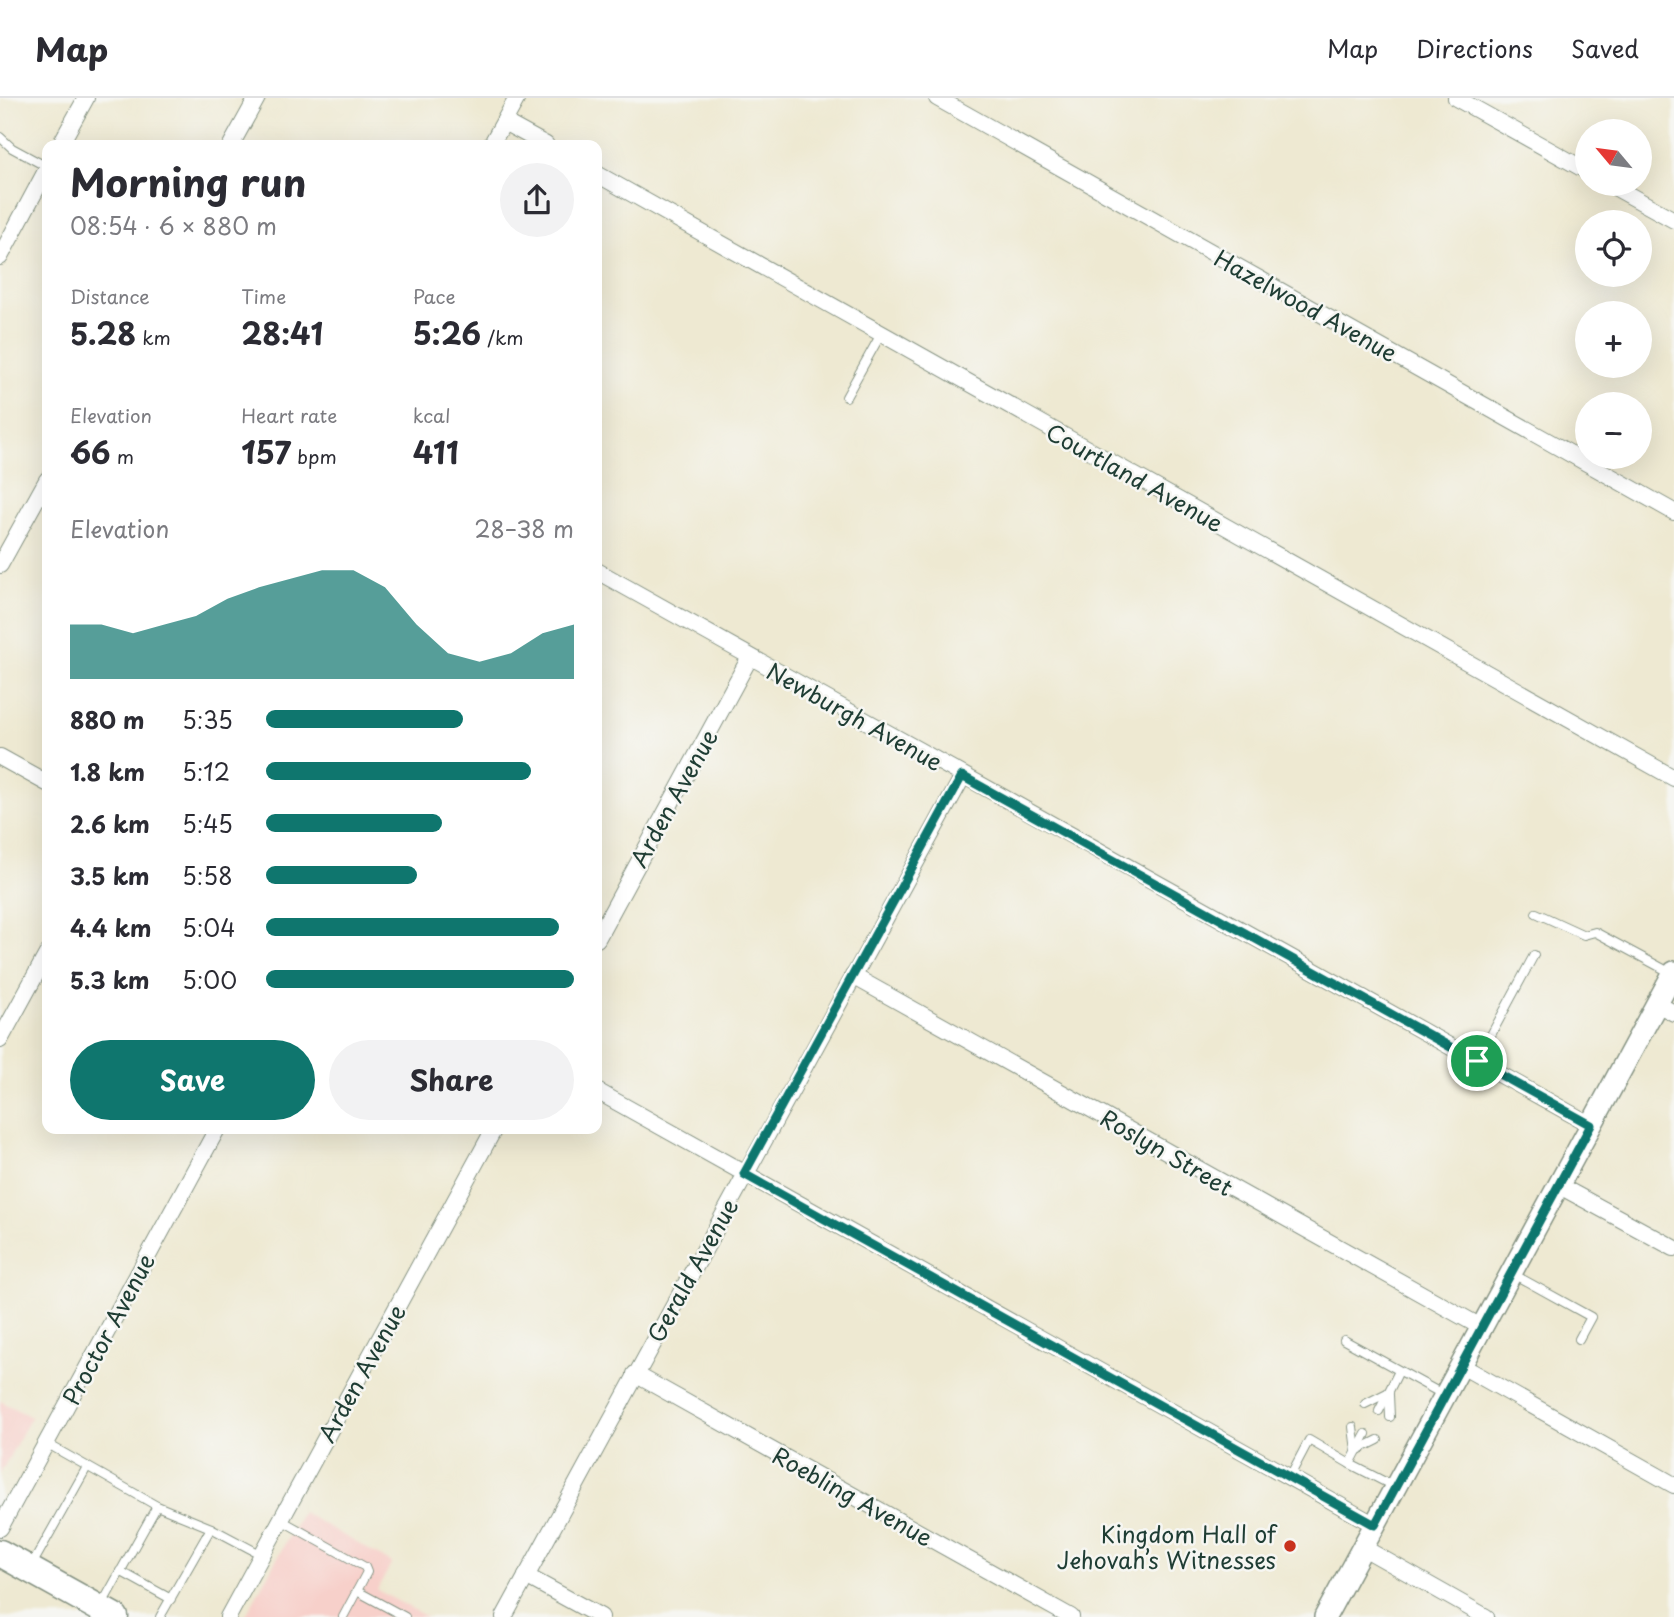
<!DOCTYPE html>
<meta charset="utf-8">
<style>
:root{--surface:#fff;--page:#f2f2f3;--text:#2b2b33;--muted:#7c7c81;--line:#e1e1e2;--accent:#0f766e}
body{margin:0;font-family:"Playpen Sans",sans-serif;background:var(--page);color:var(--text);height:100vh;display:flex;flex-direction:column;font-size:26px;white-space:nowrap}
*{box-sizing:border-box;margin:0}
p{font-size:23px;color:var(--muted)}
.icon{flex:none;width:38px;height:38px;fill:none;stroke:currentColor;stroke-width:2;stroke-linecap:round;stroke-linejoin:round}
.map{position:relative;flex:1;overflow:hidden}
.details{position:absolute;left:42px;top:42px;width:560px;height:994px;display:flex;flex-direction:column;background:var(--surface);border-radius:14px;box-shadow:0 7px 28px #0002}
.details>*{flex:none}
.needle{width:46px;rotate:299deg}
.controls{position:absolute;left:1575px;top:21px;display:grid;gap:14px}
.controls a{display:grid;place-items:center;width:77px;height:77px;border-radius:50%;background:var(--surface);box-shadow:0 7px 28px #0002;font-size:35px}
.pin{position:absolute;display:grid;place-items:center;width:60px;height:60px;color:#fff;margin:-30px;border:4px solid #fff;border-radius:50%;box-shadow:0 2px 7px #0007}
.round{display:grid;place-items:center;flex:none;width:74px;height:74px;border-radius:37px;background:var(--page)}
.summary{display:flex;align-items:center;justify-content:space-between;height:119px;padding:0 28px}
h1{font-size:38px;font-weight:700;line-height:52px}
.metrics{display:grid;grid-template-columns:repeat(3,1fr);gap:10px;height:119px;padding:7px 28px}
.metrics div{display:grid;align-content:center}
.metrics b{font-size:30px;font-weight:700}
.metrics small{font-size:19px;font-weight:400}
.metrics p{font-size:19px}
.chart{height:196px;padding:14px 28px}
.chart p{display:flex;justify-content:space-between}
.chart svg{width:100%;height:126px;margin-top:7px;fill:var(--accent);opacity:.7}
.primary-button{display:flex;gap:14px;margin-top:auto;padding:14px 28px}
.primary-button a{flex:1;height:80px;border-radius:42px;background:var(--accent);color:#fff;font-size:28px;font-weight:700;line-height:80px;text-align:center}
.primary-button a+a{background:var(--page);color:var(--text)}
ul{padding:0 28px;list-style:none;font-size:23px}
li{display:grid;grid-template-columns:112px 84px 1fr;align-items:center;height:52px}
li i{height:18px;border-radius:9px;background:var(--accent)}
header{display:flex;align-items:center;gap:42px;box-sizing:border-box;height:98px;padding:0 35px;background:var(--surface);border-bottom:2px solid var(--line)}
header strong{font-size:33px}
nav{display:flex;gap:38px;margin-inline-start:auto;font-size:24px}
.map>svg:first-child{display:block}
</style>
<header>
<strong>Map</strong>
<nav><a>Map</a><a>Directions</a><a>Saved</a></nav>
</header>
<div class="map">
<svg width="1674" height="1519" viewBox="0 0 1674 1519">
<rect width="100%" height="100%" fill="#f6f6f2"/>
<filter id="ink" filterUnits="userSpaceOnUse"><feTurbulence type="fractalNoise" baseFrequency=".0143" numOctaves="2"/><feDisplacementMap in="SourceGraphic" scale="14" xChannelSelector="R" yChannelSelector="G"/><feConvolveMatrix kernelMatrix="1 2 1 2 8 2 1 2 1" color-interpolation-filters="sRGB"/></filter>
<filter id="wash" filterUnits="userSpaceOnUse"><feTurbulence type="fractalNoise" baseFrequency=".00686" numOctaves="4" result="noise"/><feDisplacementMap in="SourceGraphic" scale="28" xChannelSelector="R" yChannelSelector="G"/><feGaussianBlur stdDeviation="1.57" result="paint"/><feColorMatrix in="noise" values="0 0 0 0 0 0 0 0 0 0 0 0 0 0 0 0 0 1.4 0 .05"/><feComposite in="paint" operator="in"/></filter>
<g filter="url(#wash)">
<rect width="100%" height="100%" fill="#eee9d2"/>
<!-- built -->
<g fill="#f7d0ca">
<polygon points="0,1303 31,1319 0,1376"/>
<polygon points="302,1414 392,1465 377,1492 427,1519 245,1519"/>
</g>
</g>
<g filter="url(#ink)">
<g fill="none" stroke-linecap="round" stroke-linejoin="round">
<!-- service casing -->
<g stroke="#869383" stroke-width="10">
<g id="service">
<polyline points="0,39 12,50 47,69"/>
<polyline points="846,299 881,236"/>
<polyline points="1536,815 1584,837 1595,834 1673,876"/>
<polyline points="1477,963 1534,857"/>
<polyline points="1513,1176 1591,1219 1579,1241"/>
<polyline points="1344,1242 1444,1297"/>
<polyline points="1389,1297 1390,1319"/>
<polyline points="1365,1306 1389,1294"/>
<polyline points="1379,1313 1399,1273"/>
<polyline points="1353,1329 1356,1353"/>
<polyline points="1366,1336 1350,1366 1395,1389"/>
<polyline points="46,1345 157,1408 211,1430 262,1457"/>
<polyline points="1356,1353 1378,1342"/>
<polyline points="1289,1380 1309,1342 1350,1366"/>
<polyline points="281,1422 365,1469 367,1474 343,1519"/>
<polyline points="32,1467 87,1369"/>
<polyline points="120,1473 171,1501"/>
<polyline points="357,1493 405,1519"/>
<polyline points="101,1508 157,1408"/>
<polyline points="160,1519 211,1430"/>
</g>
</g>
<!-- minor casing -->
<g stroke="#869383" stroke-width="18">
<g id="minor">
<polyline points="937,0 1674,414"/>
<polyline points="1456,0 1587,73"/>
<polyline points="504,24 546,47"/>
<polyline points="60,47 86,0"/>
<polyline points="231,47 257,0"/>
<polyline points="491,47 517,0"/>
<polyline points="597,76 1674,680"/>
<polyline points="1609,86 1674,122"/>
<polyline points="0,159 47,71"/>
<polyline points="0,467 47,382"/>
<polyline points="597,473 1591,1027"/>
<polyline points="0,659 47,685"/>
<polyline points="597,841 750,559"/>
<polyline points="853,878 1481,1229"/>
<polyline points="1657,906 1674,915"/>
<polyline points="0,942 47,856"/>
<polyline points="597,993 1375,1427"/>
<polyline points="1558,1087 1674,1150"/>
<polyline points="1460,1267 1674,1387"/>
<polyline points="635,1276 1071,1519"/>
<polyline points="0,1430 217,1031"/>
<polyline points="1362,1449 1486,1519"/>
<polyline points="526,1478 601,1519"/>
<polyline points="228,1519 494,1031"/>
<polyline points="504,1519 963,678"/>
</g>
</g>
<!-- tertiary casing -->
<g stroke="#869383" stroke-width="24">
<polyline id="tertiary" points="1325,1519 1674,874"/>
</g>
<!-- primary casing -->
<g stroke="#869383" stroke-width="29">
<polyline id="primary" points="0,1455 115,1519"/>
</g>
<!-- service -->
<use href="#service" stroke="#fff" stroke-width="8"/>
<!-- minor -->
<use href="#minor" stroke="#fff" stroke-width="16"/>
<!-- tertiary -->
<use href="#tertiary" stroke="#fff" stroke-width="21"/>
<!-- primary -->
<use href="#primary" stroke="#fff" stroke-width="26"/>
</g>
</g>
<g fill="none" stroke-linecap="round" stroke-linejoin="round" filter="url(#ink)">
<!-- route casing -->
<g stroke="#fff" stroke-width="14">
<polygon id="route" points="962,678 1591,1027 1375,1427 744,1076"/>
</g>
<!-- route -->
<use href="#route" stroke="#0f766e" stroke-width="9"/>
</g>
<!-- markers -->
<circle fill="#c8321e" stroke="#f6f6f2" stroke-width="2.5" cx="1290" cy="1448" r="7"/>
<g text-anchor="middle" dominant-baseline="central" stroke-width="5" stroke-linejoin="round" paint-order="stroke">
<!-- street labels -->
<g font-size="23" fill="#1f3d34" stroke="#f6f6f2">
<text transform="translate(1306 207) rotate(29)">Hazelwood Avenue</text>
<text transform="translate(1135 379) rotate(29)">Courtland Avenue</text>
<text transform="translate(855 618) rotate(29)">Newburgh Avenue</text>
<text transform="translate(673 700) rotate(-61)">Arden Avenue</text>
<text transform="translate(1167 1054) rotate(30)">Roslyn Street</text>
<text transform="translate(692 1172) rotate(-61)">Gerald Avenue</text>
<text transform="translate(108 1231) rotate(-62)">Proctor Avenue</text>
<text transform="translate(361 1275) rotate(-61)">Arden Avenue</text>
<text transform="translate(853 1398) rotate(29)">Roebling Avenue</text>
</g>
<!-- poi labels -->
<g font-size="23" fill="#1f3d34" stroke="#f6f6f2" text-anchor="end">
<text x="1276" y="1435">Kingdom Hall of<tspan x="1276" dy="26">Jehovah’s Witnesses</tspan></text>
</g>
</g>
</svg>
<div class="controls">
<a><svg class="needle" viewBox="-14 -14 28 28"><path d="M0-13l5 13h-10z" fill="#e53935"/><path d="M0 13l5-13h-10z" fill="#7c7c81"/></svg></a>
<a><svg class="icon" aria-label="locate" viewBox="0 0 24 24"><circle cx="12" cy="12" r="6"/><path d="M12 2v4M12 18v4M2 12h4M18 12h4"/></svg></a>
<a>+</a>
<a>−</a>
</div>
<div class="pin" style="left:1477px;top:963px;background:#1e9e55"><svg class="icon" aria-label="arrive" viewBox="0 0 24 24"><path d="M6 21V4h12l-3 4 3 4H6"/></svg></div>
<section class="details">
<div class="summary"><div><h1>Morning run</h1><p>08:54 · 6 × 880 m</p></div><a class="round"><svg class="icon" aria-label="share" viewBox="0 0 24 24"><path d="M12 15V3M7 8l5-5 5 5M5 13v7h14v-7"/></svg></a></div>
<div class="metrics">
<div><p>Distance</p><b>5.28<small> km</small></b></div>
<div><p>Time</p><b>28:41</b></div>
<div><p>Pace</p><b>5:26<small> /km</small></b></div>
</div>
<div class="metrics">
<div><p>Elevation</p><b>66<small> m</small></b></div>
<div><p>Heart rate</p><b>157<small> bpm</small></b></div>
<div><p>kcal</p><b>411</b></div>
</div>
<div class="chart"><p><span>Elevation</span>28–38 m</p>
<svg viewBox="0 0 160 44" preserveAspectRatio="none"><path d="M0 44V25L10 25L20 28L30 25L40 22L50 16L60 12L70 9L80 6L90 6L100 12L110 25L120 35L130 38L140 35L150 28L160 25V44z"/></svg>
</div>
<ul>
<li><b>880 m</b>5:35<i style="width:64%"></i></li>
<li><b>1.8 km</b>5:12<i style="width:86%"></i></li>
<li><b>2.6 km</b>5:45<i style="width:57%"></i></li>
<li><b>3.5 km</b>5:58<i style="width:49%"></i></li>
<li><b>4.4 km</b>5:04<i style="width:95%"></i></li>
<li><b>5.3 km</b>5:00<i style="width:100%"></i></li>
</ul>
<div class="primary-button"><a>Save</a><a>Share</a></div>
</section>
</div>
